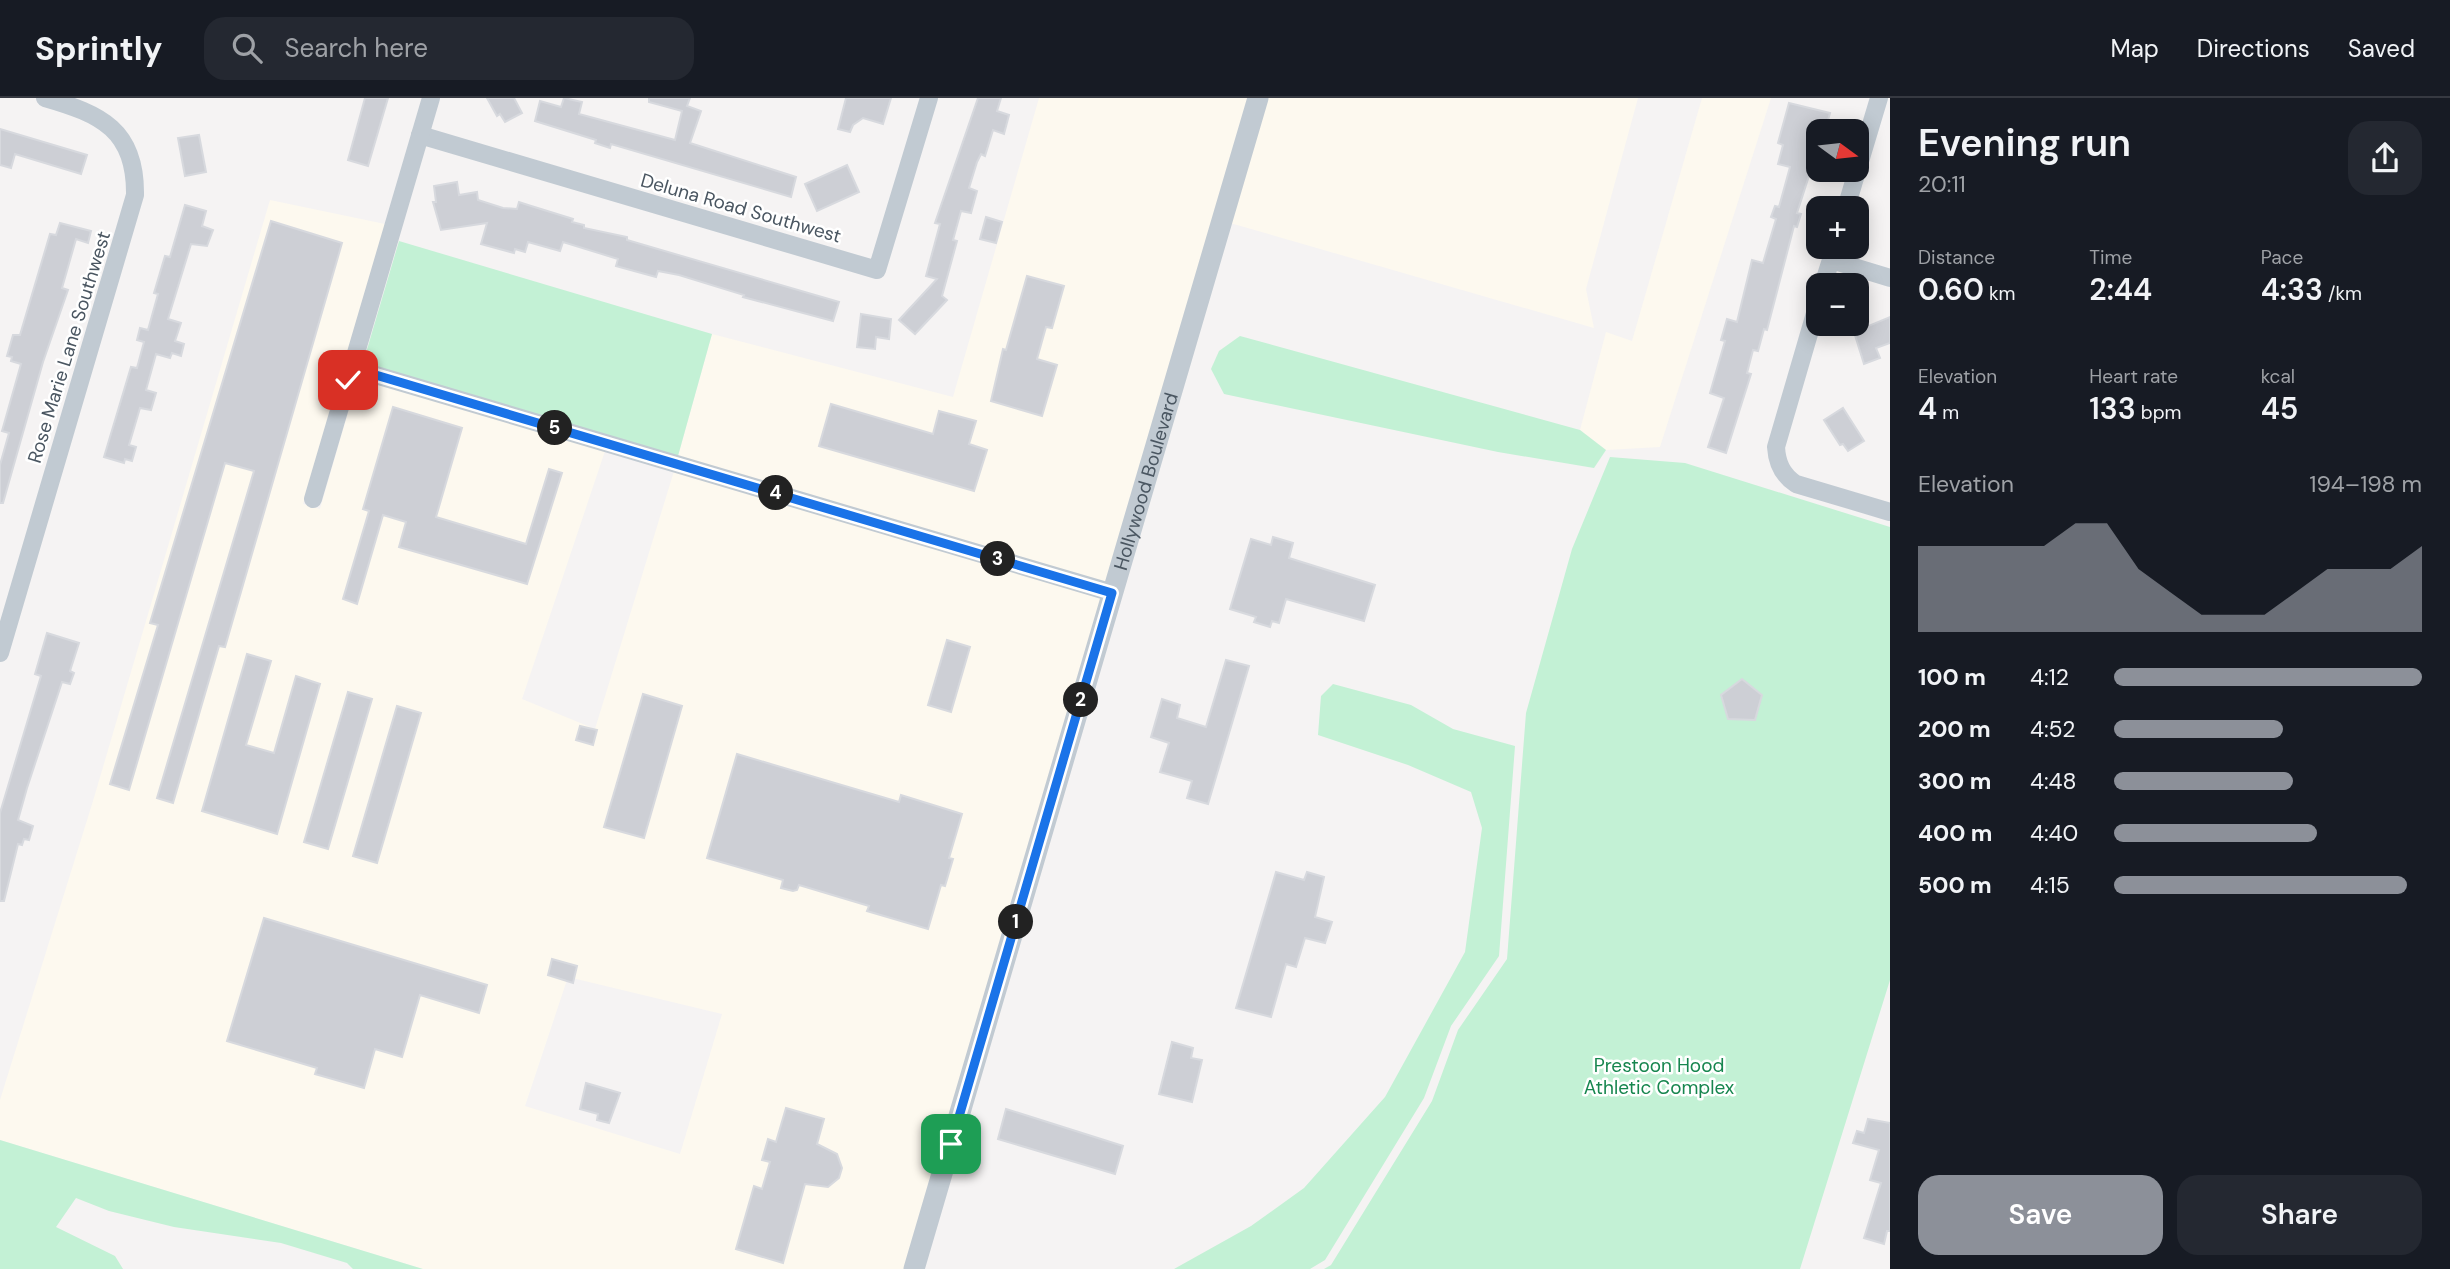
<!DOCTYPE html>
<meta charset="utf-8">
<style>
:root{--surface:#171b24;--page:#242831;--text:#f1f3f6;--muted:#9ea1a6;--line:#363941;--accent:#8c9099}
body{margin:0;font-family:"DM Sans",sans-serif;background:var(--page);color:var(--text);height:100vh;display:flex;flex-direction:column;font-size:26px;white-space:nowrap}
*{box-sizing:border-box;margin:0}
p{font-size:23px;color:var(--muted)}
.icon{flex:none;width:38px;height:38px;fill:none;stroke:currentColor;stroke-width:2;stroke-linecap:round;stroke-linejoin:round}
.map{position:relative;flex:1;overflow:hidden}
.details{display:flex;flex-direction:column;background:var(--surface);width:560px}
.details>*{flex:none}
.needle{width:46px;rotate:105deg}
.fabs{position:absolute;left:1806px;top:21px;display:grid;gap:14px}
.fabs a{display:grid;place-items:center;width:63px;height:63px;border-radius:14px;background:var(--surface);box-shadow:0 4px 18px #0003;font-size:35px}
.pin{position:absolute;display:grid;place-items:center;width:60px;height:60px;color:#fff;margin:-30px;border-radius:14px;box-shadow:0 4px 10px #0006}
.km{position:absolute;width:35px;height:35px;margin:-18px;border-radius:50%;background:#222;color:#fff;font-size:19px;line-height:35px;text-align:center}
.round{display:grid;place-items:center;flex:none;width:74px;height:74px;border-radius:21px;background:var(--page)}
.head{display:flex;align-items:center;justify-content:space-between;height:119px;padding:0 28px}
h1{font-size:38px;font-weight:600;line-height:52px}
.stats{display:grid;grid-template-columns:repeat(3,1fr);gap:10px;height:119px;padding:7px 28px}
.stats div{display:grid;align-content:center}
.stats b{font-size:30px;font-weight:600}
.stats small{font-size:19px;font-weight:400}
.stats p{font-size:19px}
.chart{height:196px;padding:14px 28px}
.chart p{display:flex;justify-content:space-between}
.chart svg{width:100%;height:126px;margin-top:7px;fill:var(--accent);opacity:.7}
.button{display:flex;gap:14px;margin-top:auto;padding:14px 28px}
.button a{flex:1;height:80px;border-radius:21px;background:var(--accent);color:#fff;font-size:28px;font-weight:600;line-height:80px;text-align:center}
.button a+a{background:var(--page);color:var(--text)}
ul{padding:0 28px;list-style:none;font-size:23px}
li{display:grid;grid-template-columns:112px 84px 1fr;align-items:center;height:52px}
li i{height:18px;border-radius:9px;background:var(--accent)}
header{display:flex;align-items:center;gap:42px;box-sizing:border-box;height:98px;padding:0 35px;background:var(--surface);border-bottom:2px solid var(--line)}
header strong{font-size:33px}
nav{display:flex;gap:38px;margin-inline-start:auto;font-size:24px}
.search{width:490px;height:63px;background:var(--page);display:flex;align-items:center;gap:18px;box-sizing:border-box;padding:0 24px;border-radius:21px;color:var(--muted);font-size:26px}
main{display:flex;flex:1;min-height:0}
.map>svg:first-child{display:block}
</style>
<header>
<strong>Sprintly</strong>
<div class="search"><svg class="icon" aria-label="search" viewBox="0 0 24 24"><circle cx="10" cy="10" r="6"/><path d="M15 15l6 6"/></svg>Search here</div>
<nav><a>Map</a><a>Directions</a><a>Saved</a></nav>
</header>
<main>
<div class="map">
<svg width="1890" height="1171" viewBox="0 0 1890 1171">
<rect width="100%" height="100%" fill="#f5f3f3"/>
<!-- commercial -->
<g fill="#fdf9ef" fill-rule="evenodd">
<polygon points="1039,0 1248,0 1106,485 678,358 712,236 953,299"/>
<polygon points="1267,0 1638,0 1586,191 1594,230 1230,125"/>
<polygon points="1702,0 1771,0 1660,349 1606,352 1580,332 1606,234 1632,243"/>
<path d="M270,102L385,126L303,406L320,411L358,280L605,353L522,601L595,631L674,373L1102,500L905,1171H423L0,1042V1002L93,703ZM568,879L722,916L680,1056L525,1008Z"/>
</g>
<!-- green -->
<g fill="#c3f1d5">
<polygon points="399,143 712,236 678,358 363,265"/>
<polygon points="1240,238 1580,332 1606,352 1594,370 1498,354 1224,296 1211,271 1219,253"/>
<polygon points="1610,359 1685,365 1890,429 1890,882 1800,1171 1324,1171 1331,1167 1432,1003 1458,932 1507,861 1526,615 1572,451"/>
<polygon points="1333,586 1411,607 1453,631 1515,648 1499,858 1451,928 1424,1000 1325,1162 1310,1171 1174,1171 1251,1128 1304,1090 1385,999 1465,854 1482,730 1471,694 1408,667 1318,637 1321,598"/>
<polygon points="0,1042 423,1171 353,1171 347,1165 281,1145 174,1129 109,1113 76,1100 56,1129 115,1158 123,1171 0,1171"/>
</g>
<!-- building -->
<g fill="#cdcfd5" stroke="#d7d9de" stroke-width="2">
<polygon points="365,0 388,0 368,68 348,62"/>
<polygon points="487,0 514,0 522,15 505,24 500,16 497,18"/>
<polygon points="564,0 582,4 579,16 675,42 682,13 649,4 649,0 690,0 687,8 701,13 690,45 796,79 791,99 611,46 610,50 595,45 596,42 535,23 540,3 561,9"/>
<polygon points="846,0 891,0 883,26 863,20 853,27 850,34 838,31"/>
<polygon points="978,0 1001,0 997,13 1009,17 1004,36 993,32 985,58 981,56 977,64 969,90 977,93 971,115 961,113 953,142 957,143 942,198 947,202 915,236 899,222 937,181 926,178 940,126 935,125"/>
<polygon points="1789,5 1830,15 1825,33 1818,31 1818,50 1797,115 1801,116 1797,129 1794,128 1767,232 1764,231 1758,253 1753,252 1747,275 1751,276 1726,355 1708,349 1724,300 1710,295 1725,243 1721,242 1727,221 1737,224 1752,162 1763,165 1776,121 1771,119 1775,108 1779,109 1790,69 1778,66 1783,47 1778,45"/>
<polygon points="0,31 87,57 81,76 15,56 11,70 0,67"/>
<polygon points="199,37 206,74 185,78 178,40"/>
<polygon points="847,67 859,94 817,113 805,86"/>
<polygon points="457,84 459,97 477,94 478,102 503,110 517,111 519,104 528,107 573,121 572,124 584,127 584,130 627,139 627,142 839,204 833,223 743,199 744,197 679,177 658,173 656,179 616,168 618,161 563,144 560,153 528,144 525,154 515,151 514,155 481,146 487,125 441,132 433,104 436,104 434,88"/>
<polygon points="185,107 206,113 202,128 213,132 207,148 191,146 168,221 181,225 175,243 184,246 181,258 172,255 170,260 156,256 146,292 156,295 151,312 140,310 129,347 136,349 132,363 125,361 124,365 104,359 131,269 137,270 144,244 137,242 140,230 148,232 158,196 154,195 165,158 170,159"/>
<polygon points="986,119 1002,124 996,145 980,141"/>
<polygon points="271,123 342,145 225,549 219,548 173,705 157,700 254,373 225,365 129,692 110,686 158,527 150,525"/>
<polygon points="60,125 91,133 88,145 76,141 62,190 68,192 43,264 3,405 0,405 0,367 9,335 2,333 21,266 11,263 12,259 7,258 13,237 20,237 50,136 56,137"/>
<polygon points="1027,178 1064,188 1052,230 1046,229 1037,261 1057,267 1042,318 991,303 1003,251 1006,252"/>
<polygon points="861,216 891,221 889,241 876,239 875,251 857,249"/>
<polygon points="1890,219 1890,245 1876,250 1880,260 1864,266 1854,234"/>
<polygon points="831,306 933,336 939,313 976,323 969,346 987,352 974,393 819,348"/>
<polygon points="393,309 462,330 436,419 526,446 549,371 562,375 527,486 399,449 406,424 383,417 357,506 343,501 369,413 363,411"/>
<polygon points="1843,310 1864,343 1848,353 1843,346 1840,347 1824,322"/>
<polygon points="1273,439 1293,445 1289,460 1375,487 1364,523 1286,501 1279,525 1272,523 1270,529 1254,524 1256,519 1230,511 1251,441 1271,447"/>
<polygon points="47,535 79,545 70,573 74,575 70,586 62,584 27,690 18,722 33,728 29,742 24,741 22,747 18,746 4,803 0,803 0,715 41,578 35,576"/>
<polygon points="947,542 970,549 951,614 928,607"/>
<polygon points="247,556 271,563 246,647 274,655 296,578 320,586 277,736 202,713"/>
<polygon points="1226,562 1249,568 1208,706 1187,700 1192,683 1160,674 1169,645 1151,639 1162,601 1180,607 1177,620 1206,629"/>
<polygon points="1742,581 1762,597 1755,622 1728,621 1721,597"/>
<polygon points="348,594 372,601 328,751 304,744"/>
<polygon points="643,596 682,608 644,740 604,729"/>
<polygon points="397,608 421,615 377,765 353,758"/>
<polygon points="580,628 597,632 593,647 576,642"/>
<polygon points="737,656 899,704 901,697 962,716 949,760 953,761 945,788 941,787 928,831 867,813 869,808 799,787 797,792 793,793 781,790 783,782 707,760"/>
<polygon points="1276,774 1304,782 1307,774 1324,779 1315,819 1332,824 1325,845 1305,840 1296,869 1286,866 1271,919 1236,910"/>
<polygon points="264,820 487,887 479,915 420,897 402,959 375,951 364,990 315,976 317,970 227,943"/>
<polygon points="552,861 577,868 573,885 548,877"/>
<polygon points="1172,944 1193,950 1191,960 1202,962 1192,1004 1159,996"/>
<polygon points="586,985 620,995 609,1025 597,1022 598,1016 580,1011"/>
<polygon points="786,1010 824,1021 817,1046 837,1056 842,1070 839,1080 828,1089 805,1086 783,1165 736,1151 754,1088 762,1091 770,1064 762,1062 768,1041 776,1044"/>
<polygon points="1006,1011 1123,1048 1115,1076 998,1041"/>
<polygon points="1868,1021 1890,1025 1890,1133 1887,1133 1884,1146 1864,1140 1881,1085 1870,1082 1879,1052 1853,1045 1857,1033 1864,1035"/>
</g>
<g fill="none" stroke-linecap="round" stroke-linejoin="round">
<!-- minor -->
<g stroke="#c1cad2" stroke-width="18">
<polyline points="420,37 877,172 929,0"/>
<polyline points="1846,110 1879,0"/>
<polyline points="1831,162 1890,180"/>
<polyline points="1823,187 1835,149"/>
<path d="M1818,205L1776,349C1777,365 1782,377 1796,386L1890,414"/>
<polyline points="352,270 1113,495"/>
<polyline points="313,401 431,0"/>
<path d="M0,555L135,97C136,32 101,16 45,0"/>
</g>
<!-- tertiary -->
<path stroke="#c1cad2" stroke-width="21" id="s1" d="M914,1171L1258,0"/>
</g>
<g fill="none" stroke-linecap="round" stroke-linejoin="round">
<!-- route casing -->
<g stroke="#fff" stroke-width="14">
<polyline id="route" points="348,282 352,270 1112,495 951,1046"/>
</g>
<!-- route -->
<use href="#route" stroke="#1a73e8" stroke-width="9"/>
</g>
<g text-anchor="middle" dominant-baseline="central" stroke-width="5" stroke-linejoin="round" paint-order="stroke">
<!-- street labels -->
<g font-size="19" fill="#4a5661" stroke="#fff">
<text transform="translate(741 110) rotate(16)">Deluna Road Southwest</text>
<text transform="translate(69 249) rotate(-73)">Rose Marie Lane Southwest</text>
<text stroke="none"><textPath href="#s1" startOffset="821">Hollywood Boulevard</textPath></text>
</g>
<!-- park labels -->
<g font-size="19" fill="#17864f" stroke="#fff">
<text x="1659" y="967">Prestoon Hood<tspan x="1659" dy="22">Athletic Complex</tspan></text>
</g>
</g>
</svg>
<div class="fabs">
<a><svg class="needle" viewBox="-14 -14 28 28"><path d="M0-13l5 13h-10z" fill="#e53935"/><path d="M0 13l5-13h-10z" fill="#9ea1a6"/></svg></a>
<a>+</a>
<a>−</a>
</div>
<div class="pin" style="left:951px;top:1046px;background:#1e9e55"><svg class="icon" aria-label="arrive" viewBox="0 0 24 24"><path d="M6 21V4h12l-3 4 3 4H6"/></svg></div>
<div class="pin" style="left:348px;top:282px;background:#d93025"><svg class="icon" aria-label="check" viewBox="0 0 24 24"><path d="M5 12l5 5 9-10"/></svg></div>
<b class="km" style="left:1016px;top:824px">1</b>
<b class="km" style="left:1081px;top:602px">2</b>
<b class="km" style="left:998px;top:461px">3</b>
<b class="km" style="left:776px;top:395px">4</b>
<b class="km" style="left:555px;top:330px">5</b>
</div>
<section class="details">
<div class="head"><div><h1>Evening run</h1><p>20:11</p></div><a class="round"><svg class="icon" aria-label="share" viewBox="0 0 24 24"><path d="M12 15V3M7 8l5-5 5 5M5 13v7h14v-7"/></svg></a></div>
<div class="stats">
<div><p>Distance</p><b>0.60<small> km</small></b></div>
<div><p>Time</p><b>2:44</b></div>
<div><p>Pace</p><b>4:33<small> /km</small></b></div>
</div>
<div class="stats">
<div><p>Elevation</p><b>4<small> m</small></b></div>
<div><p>Heart rate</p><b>133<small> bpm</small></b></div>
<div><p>kcal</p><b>45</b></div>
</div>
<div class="chart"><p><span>Elevation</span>194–198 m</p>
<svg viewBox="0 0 160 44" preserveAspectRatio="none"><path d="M0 44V14L10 14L20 14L30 14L40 14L50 6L60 6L70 22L80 30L90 38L100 38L110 38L120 30L130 22L140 22L150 22L160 14V44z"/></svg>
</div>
<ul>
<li><b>100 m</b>4:12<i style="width:100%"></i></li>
<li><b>200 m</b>4:52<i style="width:55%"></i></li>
<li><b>300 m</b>4:48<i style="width:58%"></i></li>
<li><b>400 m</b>4:40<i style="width:66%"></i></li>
<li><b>500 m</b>4:15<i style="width:95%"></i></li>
</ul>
<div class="button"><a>Save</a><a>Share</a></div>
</section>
</main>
